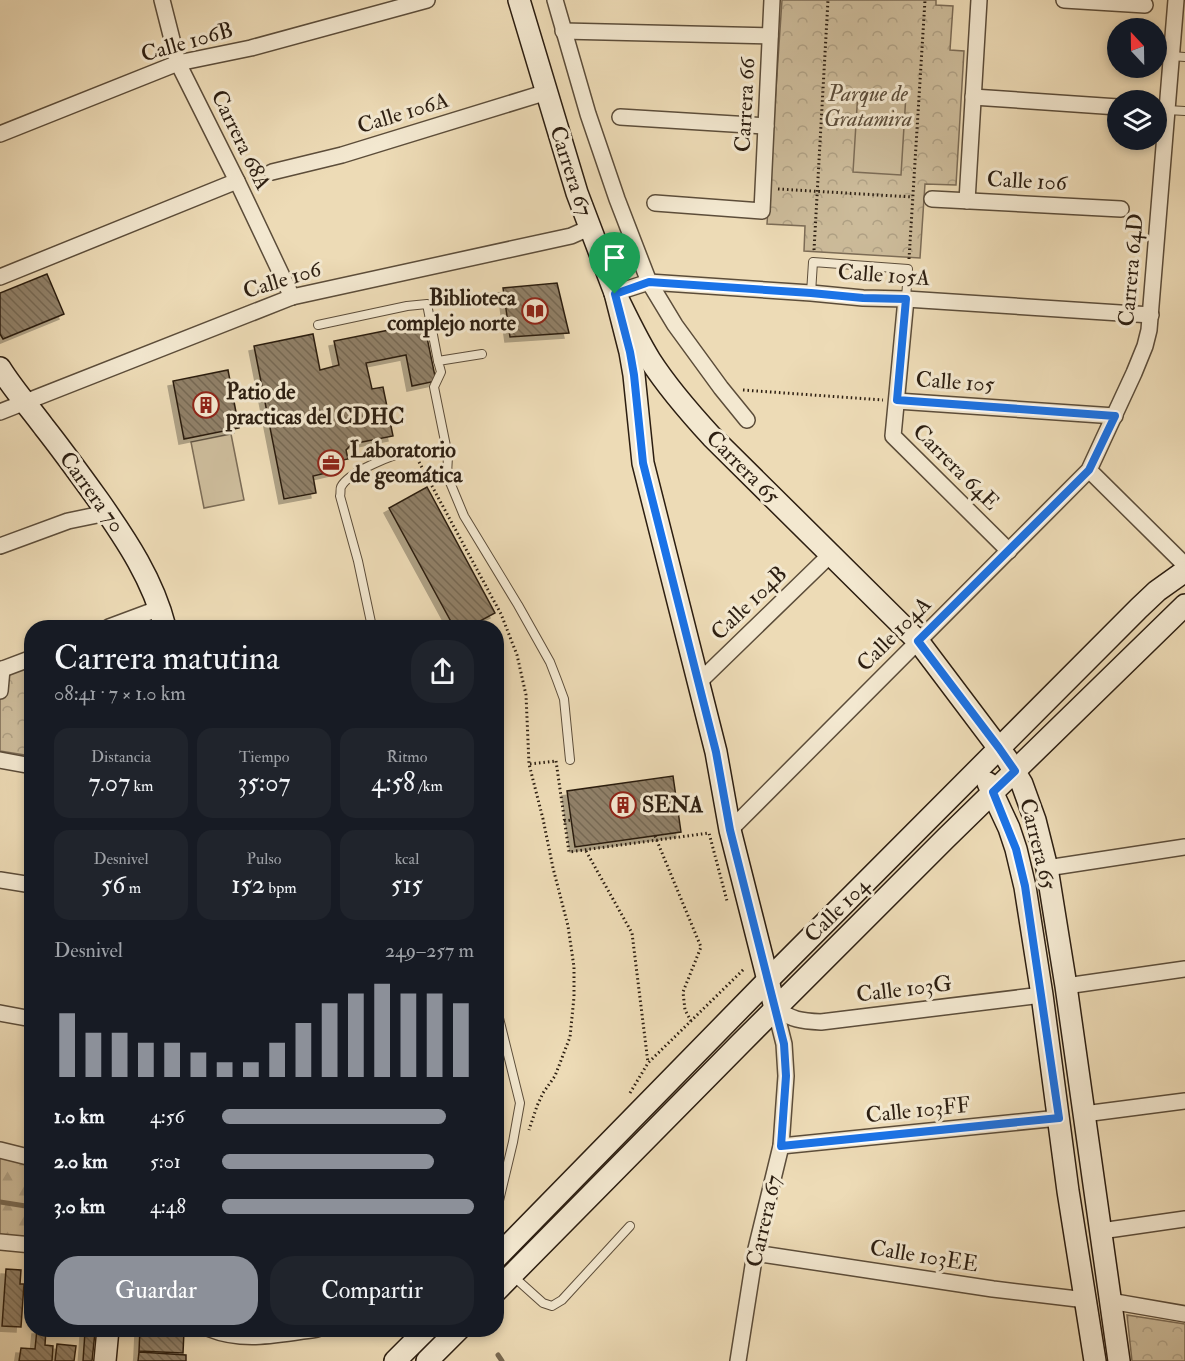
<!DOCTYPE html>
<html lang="es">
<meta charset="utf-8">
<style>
:root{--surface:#171b24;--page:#20242c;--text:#f1f3f6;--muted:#9ea1a6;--accent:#8c9099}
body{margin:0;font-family:"IM FELL Double Pica",serif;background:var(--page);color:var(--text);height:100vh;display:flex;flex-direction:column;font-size:22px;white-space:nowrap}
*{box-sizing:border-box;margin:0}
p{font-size:20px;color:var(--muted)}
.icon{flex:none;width:33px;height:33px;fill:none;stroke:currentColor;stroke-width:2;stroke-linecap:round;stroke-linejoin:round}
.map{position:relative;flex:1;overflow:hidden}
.side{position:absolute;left:24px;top:620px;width:480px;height:717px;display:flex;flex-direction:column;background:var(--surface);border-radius:24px;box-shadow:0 3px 9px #0003}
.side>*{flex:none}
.needle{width:39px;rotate:338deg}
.controls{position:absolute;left:1107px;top:18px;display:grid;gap:12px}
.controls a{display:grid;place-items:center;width:60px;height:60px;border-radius:50%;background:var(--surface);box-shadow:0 3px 9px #0003;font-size:30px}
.pin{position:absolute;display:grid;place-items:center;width:51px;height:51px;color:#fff;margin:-62px -26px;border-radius:50% 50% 50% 0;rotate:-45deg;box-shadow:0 0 6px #0007}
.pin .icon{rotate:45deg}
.round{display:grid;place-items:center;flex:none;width:63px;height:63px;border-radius:24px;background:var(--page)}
.head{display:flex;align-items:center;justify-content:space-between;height:102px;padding:0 30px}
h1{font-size:33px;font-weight:600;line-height:45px}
.stats{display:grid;grid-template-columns:repeat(3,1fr);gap:9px;height:102px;padding:6px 30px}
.stats div{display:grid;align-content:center;border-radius:15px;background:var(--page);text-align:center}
.stats b{font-size:26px;font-weight:600}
.stats small{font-size:16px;font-weight:400}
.stats p{font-size:16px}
.chart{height:168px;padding:12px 30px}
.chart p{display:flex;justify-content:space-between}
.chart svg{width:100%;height:108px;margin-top:6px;stroke:var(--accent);stroke-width:6}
.action{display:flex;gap:12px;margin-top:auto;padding:12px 30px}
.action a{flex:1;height:69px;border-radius:24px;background:var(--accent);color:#fff;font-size:24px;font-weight:600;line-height:69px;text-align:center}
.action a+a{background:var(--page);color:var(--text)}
ul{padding:0 30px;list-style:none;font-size:20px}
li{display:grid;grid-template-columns:96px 72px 1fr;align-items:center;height:45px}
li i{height:15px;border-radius:8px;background:var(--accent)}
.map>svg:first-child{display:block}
</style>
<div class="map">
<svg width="1185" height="1361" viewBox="0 0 1185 1361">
<defs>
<pattern id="forest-firs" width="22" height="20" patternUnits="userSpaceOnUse" patternTransform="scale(1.5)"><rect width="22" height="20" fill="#ccbb9a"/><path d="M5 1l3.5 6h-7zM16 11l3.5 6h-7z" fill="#afa084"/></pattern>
<pattern id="park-crowns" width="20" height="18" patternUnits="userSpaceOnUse" patternTransform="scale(1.5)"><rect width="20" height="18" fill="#ccbb9a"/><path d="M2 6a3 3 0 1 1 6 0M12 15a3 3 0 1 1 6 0" fill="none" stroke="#afa084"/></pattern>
<pattern id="building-back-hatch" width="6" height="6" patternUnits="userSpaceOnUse" patternTransform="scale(1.5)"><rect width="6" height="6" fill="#908067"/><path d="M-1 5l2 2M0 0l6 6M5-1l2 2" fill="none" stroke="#766853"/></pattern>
<filter id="shadow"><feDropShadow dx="-5" dy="5" stdDeviation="0" flood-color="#0004"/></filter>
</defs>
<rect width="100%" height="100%" fill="#eddbb6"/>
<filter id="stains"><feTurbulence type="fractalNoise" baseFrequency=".00333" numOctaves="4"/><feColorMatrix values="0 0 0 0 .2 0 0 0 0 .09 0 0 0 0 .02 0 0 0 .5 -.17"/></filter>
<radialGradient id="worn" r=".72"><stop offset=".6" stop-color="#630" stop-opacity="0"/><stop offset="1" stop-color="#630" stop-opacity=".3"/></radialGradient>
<!-- forest -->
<polygon fill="url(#forest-firs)" stroke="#7c6c56" stroke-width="1.5" points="0,1153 31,1161 31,1238 0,1235"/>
<!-- park -->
<g fill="url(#park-crowns)" stroke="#7c6c56" stroke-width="1.5">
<polygon points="782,0 936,0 936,5 953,6 950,50 964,51 956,185 925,184 920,258 804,251 805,226 767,224"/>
<polygon points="31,665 31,756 0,751 0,677"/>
<polygon points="1127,1315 1185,1324 1185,1361 1132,1361"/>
</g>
<!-- pitch -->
<g fill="#ccbb9a" stroke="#7c6c56" stroke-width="1.5">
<polygon points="858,91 906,94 901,175 853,172"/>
<polygon points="231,434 244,500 204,508 191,442"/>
</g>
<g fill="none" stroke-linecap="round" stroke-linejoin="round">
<!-- stream -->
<g stroke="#786952" stroke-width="5">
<polyline points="0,1202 32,1207"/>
<polyline points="498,1355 502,1361"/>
</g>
</g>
<!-- building -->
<g fill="url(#building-back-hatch)" stroke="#2c1e11" stroke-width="1.5" filter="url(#shadow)">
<polygon points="47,274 64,314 3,339 0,334 0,293"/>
<polygon points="557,283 569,333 510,337 503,288"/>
<polygon points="424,323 436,381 412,386 406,355 366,363 372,389 383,387 393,436 352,444 346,450 348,459 338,461 339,470 313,476 316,493 284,499 254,346 313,334 320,370 339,365 334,341"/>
<polygon points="228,370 239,428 184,439 173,381"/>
<polygon points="427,487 495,613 469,627 454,627 389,508"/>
<polygon points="673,776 681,832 575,847 567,791"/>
<polygon points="6,1269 21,1270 20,1284 24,1284 21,1327 2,1326"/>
<polygon points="37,1329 46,1329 45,1345 53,1346 52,1361 19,1361 21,1348 35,1349"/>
<polygon points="140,1329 175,1329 175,1330 184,1331 183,1353 139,1351"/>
<polygon points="85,1332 95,1332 92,1361 83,1361"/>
<polygon points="57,1344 76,1346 74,1361 55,1361"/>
<polygon points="139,1352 186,1355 186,1361 138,1361"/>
</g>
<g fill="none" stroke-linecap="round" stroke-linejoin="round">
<!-- lane casing -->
<g stroke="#5c4d3a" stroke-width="10">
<g id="lane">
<polyline points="1171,56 1185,57"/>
<polyline points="1167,110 1185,111"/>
<polyline points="811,293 813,262 908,269 906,299"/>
<polyline points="318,325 407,306 427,304 438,361"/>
<polyline points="448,456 447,475 464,516 518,605 550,662 557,680 564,699 570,760"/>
<path d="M372,627L358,561L340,496C341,493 340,489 341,487C348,472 396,453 411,451C422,449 437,454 448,456L434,387L441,372L438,361L482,354"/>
<polyline points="496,1006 520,1103 513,1142 497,1209 496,1221"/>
<polyline points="496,1225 500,1249"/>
<polyline points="514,1277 543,1303 552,1306 562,1300 630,1226"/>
</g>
</g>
<!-- street casing -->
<g stroke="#5c4d3a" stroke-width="18">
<g id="street">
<polyline points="162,0 178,63 237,181 292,297"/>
<polyline points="555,0 588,114 617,199 649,282 675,325 721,388 747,420"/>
<polyline points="1064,0 1145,5"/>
<polyline points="563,31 770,36"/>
<polyline points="973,97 1118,107"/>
<polyline points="620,117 766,126"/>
<polyline points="0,134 178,63 251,48 427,0"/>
<polyline points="272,172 342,155 547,92"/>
<polyline points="932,199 1121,209"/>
<polyline points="967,201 979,0"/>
<polyline points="655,203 762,211 772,0"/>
<polyline points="0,277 237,181"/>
<polyline points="615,293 649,282 811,293 863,298 906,299 1151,315"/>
<polyline points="906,299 893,436 1009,551"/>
<polyline points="897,401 1115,416"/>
<polyline points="0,412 292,297 571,236 589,228"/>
<polyline points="1089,470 1185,565"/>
<polyline points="0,546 68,521 107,513"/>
<polyline points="109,627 160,608"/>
<polyline points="0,670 32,658"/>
<polyline points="698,683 831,554"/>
<polyline points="0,691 2,669"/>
<polyline points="0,760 32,766"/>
<polyline points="730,830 1089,470 1134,373 1145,346 1149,330 1176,0"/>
<polyline points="1047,868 1185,847"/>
<polyline points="0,880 32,885"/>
<polyline points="1066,986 1185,969"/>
<path d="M775,1008C792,1020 801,1021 821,1022L1042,995"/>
<polyline points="0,1013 32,1019"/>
<polyline points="1084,1114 1185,1101"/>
<polyline points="781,1146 1059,1118"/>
<polyline points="0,1150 32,1158"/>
<polyline points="1101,1231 1185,1219"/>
<polyline points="0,1242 32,1245"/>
<polyline points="755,1253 993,1289 1086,1300"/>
<polyline points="1110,1301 1185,1314"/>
<path d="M210,1329C244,1343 282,1334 317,1329"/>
<polyline points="738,1361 755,1253 781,1146 786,1076 784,1044 775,1008"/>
</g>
</g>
<!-- secondary casing -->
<g stroke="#2c1e11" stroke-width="24">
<g id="secondary">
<polyline points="519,0 577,193 615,293 630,352 634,375 643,463 716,752 730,830 775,1008"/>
<path d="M615,293C626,316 637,339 650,360C668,388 689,412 712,437L918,641L1007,759L1022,784L1035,820L1047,868L1066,986L1119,1361"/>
<path d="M0,368C13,389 30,408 44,427C63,451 81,476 99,501C127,541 153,580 165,627"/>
<polyline points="988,783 1009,828 1016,849 1025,887 1042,995 1068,1191 1095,1361"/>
<polyline points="496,1258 768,980 1139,608 1157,591 1185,571"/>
<polyline points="496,1291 740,1044 946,838 1185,605"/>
<polyline points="105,1361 108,1329"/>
<polyline points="395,1361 427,1329"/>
<polyline points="427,1361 459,1329"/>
</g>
</g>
<!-- path -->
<g stroke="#2c1e11" stroke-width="3" stroke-dasharray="1.5 3" stroke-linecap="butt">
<polyline points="778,189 912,197"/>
<polyline points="814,250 828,0"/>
<polyline points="909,259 925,0"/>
<polyline points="743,390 883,400"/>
<polyline points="419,462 501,614 517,655 526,695 529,764 543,819 553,868 568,926 574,967 574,997 570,1037 555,1076 543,1093 537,1106 529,1130"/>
<polyline points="556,761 569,852 709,833 727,901"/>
<polyline points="530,764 556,761"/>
<polyline points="564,821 571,820"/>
<polyline points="655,836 701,947 683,992 685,1010 691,1021"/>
<polyline points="586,851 632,933 648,1063"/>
<polyline points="630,1093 648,1063 744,969"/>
</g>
<!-- lane -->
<use href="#lane" stroke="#f3e8d0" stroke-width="8"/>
<!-- street -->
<use href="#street" stroke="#f3e8d0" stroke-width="15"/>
<!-- secondary -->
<use href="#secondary" stroke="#f3e8d0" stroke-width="21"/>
</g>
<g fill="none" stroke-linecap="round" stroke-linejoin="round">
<!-- route casing -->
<g stroke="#fff" stroke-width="12">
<polygon id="route" points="649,282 811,293 863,298 906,299 897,400 1115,416 1089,470 918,641 999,748 1015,771 993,792 1016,849 1025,886 1059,1118 781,1146 786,1076 784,1044 730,830 716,752 643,463 634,375 630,352 615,294"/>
</g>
<!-- route -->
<use href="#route" stroke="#1a73e8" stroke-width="8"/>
</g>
<!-- icons -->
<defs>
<g id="library-ring" transform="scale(1.35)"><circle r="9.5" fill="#f3e8d0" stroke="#8f2418" stroke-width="1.5"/><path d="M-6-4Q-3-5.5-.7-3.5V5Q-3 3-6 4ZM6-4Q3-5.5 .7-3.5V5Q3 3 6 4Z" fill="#8f2418"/></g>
<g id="building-ring" transform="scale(1.35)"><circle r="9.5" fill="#f3e8d0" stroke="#8f2418" stroke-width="1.5"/><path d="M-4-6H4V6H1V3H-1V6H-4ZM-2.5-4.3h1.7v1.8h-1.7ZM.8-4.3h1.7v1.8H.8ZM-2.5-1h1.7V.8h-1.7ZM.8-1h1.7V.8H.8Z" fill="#8f2418"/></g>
<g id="office-ring" transform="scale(1.35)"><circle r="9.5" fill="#f3e8d0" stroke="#8f2418" stroke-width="1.5"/><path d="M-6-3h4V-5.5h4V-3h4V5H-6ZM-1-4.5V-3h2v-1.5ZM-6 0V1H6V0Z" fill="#8f2418"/></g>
</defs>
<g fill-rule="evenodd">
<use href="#library-ring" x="535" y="311"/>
<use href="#building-ring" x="206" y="405"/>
<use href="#office-ring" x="331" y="463"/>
<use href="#building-ring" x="623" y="805"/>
</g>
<g text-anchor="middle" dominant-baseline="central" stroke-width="6" stroke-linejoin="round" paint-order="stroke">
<!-- street labels -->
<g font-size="22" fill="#2c1e11" stroke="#f3e8d0">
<text transform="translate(187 42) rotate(-16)">Calle 106B</text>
<text transform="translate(745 105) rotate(-87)">Carrera 66</text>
<text transform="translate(403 113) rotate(-17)">Calle 106A</text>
<text transform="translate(241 140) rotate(64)">Carrera 68A</text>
<text transform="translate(571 171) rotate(72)">Carrera 67</text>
<text transform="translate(1027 181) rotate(3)">Calle 106</text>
<text transform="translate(1131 270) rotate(-85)">Carrera 64D</text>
<text transform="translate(884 275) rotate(4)">Calle 105A</text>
<text transform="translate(282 280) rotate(-17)">Calle 106</text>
<text transform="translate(955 382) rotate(4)">Calle 105</text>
<text transform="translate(743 467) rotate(45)">Carrera 65</text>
<text transform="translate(956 467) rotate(45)">Carrera 64E</text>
<text transform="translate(92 492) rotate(54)">Carrera 70</text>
<text transform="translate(749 603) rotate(-44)">Calle 104B</text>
<text transform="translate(894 634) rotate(-45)">Calle 104A</text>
<text transform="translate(1038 844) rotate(76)">Carrera 65</text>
<text transform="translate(837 910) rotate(-45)">Calle 104</text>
<text transform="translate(904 989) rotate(-7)">Calle 103G</text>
<text transform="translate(918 1110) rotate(-6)">Calle 103FF</text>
<text transform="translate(764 1221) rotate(-77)">Carrera 67</text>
<text transform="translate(924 1256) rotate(9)">Calle 103EE</text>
</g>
<!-- park labels -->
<g font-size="22" font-style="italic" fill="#5c4d3a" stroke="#f3e8d0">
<text x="868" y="94">Parque de<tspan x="868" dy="25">Gratamira</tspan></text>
</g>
<!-- poi labels -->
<g font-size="22" font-weight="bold" fill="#2c1e11" stroke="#f3e8d0" text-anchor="start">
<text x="516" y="298" text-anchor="end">Biblioteca<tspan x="516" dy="25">complejo norte</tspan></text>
<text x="226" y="392">Patio de<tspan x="226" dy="25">practicas del CDHC</tspan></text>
<text x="350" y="450">Laboratorio<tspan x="350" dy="25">de geomática</tspan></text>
<text x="642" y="805">SENA</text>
</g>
</g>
<rect width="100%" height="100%" filter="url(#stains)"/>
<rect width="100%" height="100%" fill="url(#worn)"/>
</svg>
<div class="controls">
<a><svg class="needle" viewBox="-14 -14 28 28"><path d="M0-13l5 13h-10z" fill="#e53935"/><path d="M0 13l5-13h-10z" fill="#9ea1a6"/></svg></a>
<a><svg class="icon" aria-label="layers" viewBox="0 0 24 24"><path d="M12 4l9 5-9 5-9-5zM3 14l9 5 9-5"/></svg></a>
</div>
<div class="pin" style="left:615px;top:294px;background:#1e9e55"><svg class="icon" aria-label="arrive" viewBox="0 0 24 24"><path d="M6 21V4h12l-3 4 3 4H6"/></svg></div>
<section class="side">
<div class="head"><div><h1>Carrera matutina</h1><p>08:41 · 7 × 1.0 km</p></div><a class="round"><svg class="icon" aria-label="share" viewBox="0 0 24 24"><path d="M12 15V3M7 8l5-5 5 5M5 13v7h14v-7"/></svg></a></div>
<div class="stats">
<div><p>Distancia</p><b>7.07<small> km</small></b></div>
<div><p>Tiempo</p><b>35:07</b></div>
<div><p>Ritmo</p><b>4:58<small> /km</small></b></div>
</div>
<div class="stats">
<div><p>Desnivel</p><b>56<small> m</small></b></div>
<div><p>Pulso</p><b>152<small> bpm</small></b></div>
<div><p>kcal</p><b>515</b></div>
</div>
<div class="chart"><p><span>Desnivel</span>249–257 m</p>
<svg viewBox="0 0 160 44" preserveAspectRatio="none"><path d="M5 44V18M15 44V26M25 44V26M35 44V30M45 44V30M55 44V34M65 44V38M75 44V38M85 44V30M95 44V22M105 44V14M115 44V10M125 44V6M135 44V10M145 44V10M155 44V14"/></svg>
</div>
<ul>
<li><b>1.0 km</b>4:56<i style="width:89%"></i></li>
<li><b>2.0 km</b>5:01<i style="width:84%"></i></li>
<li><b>3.0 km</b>4:48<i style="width:100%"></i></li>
</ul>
<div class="action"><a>Guardar</a><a>Compartir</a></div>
</section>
</div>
